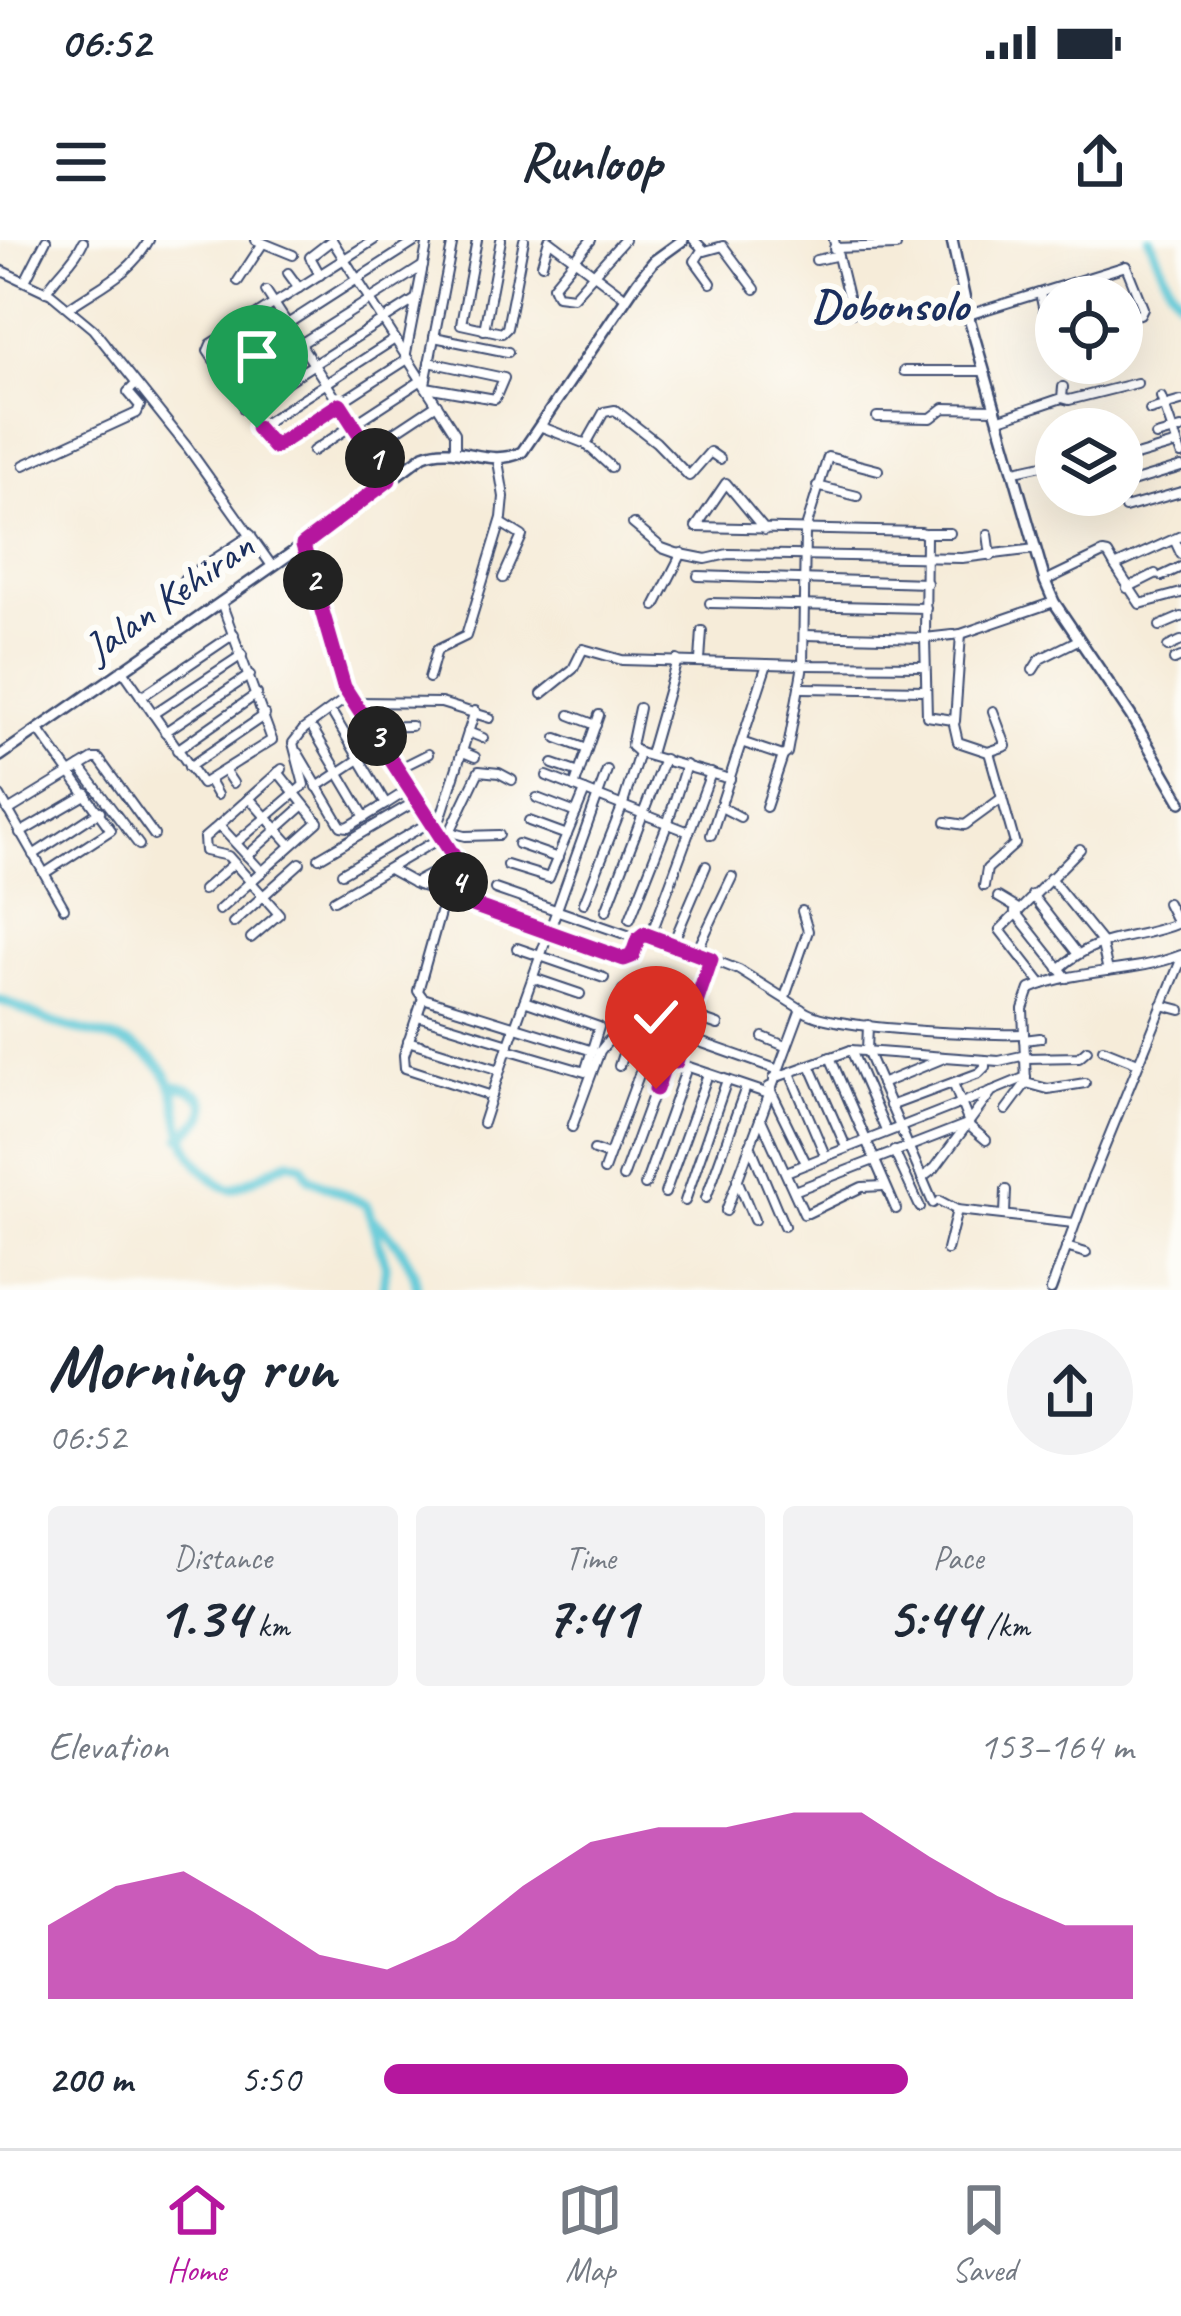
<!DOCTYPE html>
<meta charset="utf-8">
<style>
:root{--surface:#fff;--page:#f2f2f3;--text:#1f2937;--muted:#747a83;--line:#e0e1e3;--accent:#b5179e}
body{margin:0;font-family:Caveat,sans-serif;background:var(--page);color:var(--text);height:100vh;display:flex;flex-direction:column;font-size:45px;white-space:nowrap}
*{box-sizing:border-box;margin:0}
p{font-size:39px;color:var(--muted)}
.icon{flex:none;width:66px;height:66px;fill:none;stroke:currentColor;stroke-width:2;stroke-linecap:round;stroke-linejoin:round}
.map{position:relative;height:1050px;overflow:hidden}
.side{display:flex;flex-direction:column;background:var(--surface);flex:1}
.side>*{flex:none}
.fabs{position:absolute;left:1035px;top:36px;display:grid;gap:24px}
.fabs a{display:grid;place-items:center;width:108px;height:108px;border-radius:50%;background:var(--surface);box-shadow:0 12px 48px #0002;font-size:60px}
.pin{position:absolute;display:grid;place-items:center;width:102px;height:102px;color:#fff;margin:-123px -51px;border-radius:50% 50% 50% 0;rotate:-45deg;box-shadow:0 0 12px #0007}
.pin .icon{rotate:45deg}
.km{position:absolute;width:60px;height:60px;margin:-30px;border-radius:50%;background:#222;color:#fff;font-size:33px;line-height:60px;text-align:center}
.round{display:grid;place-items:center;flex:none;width:126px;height:126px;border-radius:63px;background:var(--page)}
.head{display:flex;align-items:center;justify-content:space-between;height:204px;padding:0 48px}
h1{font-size:66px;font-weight:600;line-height:90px}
.stats{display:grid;grid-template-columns:repeat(3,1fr);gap:18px;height:204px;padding:12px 48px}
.stats div{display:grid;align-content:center;border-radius:12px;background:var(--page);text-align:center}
.stats b{font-size:60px;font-weight:600}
.stats small{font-size:33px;font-weight:400}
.stats p{font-size:33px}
.chart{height:336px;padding:24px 48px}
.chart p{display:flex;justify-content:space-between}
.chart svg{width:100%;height:216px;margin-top:12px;fill:var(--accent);opacity:.7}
ul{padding:0 48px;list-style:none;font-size:39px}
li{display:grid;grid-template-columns:192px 144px 1fr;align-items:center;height:90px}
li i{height:30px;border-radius:15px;background:var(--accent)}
.status{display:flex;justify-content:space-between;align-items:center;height:84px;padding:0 60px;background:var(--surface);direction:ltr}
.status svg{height:33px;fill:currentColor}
header{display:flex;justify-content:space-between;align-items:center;height:156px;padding:0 48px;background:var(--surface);font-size:54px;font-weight:600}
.tabs{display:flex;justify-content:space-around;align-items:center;height:168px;border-top:3px solid var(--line);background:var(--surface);font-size:33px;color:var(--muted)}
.tabs a{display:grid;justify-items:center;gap:6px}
.tabs .active{color:var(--accent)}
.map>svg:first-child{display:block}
</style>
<div class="status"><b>06:52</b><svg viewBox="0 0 49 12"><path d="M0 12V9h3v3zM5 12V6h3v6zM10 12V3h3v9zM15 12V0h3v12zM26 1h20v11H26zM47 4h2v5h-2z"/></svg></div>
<header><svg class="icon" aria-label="menu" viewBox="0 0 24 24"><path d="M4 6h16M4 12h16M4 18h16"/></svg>Runloop<svg class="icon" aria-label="share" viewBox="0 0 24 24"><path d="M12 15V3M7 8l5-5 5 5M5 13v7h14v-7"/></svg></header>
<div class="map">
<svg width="1181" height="1050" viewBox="0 0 1181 1050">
<rect width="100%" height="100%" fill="#fdfcf7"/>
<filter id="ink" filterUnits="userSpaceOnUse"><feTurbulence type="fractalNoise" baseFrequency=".00833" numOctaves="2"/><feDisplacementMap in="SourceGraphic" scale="24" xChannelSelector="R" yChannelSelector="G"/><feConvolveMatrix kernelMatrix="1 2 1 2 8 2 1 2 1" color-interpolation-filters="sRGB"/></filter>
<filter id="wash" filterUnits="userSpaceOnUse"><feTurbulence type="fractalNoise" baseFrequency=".004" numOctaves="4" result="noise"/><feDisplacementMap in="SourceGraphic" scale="48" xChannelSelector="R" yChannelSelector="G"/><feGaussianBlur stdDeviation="2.7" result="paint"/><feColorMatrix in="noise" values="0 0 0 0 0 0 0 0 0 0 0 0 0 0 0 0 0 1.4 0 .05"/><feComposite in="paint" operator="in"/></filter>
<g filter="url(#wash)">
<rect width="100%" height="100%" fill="#f6ecd9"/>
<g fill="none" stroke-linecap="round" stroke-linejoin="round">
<!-- river -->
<g stroke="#5cc7d6" stroke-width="10">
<polyline points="1150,0 1169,44 1181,61"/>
<path d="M0,760C18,766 34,776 51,782C88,796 134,795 161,828C187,862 170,894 203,929C212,938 220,947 233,949L289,921L302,925L309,938L367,965L386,1026L383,1050"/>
<path d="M172,846C187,847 212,855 203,876C200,883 187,891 181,897"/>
<path d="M375,981C394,996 416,1025 417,1050"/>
</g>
</g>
</g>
<g filter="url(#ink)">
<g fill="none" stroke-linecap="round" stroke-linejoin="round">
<!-- minor casing -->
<g stroke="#3c4b70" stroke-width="12">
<g id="minor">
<polyline points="256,0 293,15"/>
<polyline points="332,0 455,193 455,212"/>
<polyline points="374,0 211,104 208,111 271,207 408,119"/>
<polyline points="477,0 461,84 502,93 507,88 524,0"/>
<polyline points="591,0 553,46 557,55 573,57 624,0"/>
<polyline points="694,0 705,11 723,6 755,49"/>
<polyline points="834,0 852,73"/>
<polyline points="834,8 896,6"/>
<polyline points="702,10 695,21 711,43"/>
<polyline points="816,20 835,16"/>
<polyline points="542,24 549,0 626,58"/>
<polyline points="0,30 51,54 93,89 188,208 272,326"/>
<polyline points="288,33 299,48"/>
<polyline points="320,35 310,17 332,0"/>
<polyline points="25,41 46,0"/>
<polyline points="238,41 263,3"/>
<polyline points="266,51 389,240"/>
<path d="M46,52C57,33 74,22 83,2"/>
<polyline points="1040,53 1050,99 1056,98"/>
<path d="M70,67C100,46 131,34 149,0"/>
<polyline points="968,75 1126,26 1143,68 1140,74 1122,79"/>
<polyline points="484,90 501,0"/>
<polyline points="434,97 508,112"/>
<polyline points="1050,99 1056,121"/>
<polyline points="406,113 428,0"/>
<polyline points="219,128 418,0"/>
<polyline points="904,131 984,131"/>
<polyline points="425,144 453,0"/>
<polyline points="426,147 495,159 504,138 429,122"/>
<polyline points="231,148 423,26"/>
<polyline points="1161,157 1181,214"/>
<polyline points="1062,158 1069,160 1137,143"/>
<polyline points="244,169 416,59"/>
<polyline points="1150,170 1181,161"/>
<polyline points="877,177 931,178 944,168 996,169"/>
<polyline points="1000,179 1062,158 1063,147"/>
<polyline points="542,187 586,204 611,227"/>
<polyline points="257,188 395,99"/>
<polyline points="1156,196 1181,189"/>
<polyline points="586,204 604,172 615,170 656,202 689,236 710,212 720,219"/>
<polyline points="369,209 437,164"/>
<polyline points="313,211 422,140"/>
<polyline points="1122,220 1177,204"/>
<polyline points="24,225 137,173 140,166 128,152 136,144"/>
<polyline points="878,230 828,217 805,291 803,425 925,426"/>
<polyline points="1015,231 1056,222"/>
<polyline points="1122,245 1181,227"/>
<polyline points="817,246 857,256"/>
<polyline points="1125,268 1181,252"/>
<polyline points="501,283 522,296 503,338"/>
<polyline points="633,284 662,308 676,313 706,319 728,314 962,318 1035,309"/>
<polyline points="765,290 726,243 696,287 921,292 926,295 925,398 804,395"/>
<polyline points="926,293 950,293"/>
<polyline points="988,294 991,316"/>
<polyline points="1174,299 1181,314"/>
<polyline points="303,305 344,447 460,625 460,639 440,673 418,751 423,758 593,811"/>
<polyline points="1115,326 1140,364 1181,353"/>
<polyline points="698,336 927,343"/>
<polyline points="1162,336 1181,327"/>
<polyline points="184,339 251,295"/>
<polyline points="1045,341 1103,313 1108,314 1115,326 1181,296"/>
<polyline points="1127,348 1155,334"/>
<polyline points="710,363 926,368"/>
<polyline points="655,366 682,313"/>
<polyline points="1160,386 1181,377"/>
<polyline points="1168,407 1181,401"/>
<polyline points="700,420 702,391"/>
<polyline points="1174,420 1181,417"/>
<polyline points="122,429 202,544 272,500 221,362"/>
<polyline points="1033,430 1040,419 1078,400"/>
<polyline points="429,438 437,410 466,396 502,278 504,257 498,221"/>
<polyline points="802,448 925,450"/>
<polyline points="542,454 573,429 583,409 622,420 803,425 787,513 783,516 744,503"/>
<polyline points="141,457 234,394"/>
<polyline points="355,462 441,463 490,478"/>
<polyline points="639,468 631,506 639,513"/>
<polyline points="993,471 1006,506 988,512 958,502 953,480 927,476 925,398 961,394 1054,362"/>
<polyline points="153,474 242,415"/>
<polyline points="570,475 596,485"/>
<polyline points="334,476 386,564 405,552"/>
<polyline points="955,481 961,394"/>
<polyline points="373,487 411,486"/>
<polyline points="38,489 111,590 45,633"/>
<polyline points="314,491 365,577"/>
<polyline points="165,492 250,435"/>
<polyline points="468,492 483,498"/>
<polyline points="557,498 587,509"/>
<polyline points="177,510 257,454"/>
<polyline points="463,512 475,517"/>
<polyline points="298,513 341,586 348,587 386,564"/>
<polyline points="650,514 677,420"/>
<polyline points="553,524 579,533"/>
<polyline points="80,527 139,605"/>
<polyline points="189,527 265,475"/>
<polyline points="398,529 428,514"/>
<polyline points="225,531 233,543"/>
<polyline points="547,536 689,592"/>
<polyline points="209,541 217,555"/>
<polyline points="317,547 382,504"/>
<polyline points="574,547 599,475"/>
<polyline points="0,556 64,668"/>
<polyline points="249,558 291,605"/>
<polyline points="537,558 576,573"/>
<polyline points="721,567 740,577"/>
<polyline points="766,567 783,516"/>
<polyline points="8,571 93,519 99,519 154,595"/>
<polyline points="441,577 475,471"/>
<polyline points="529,581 567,595"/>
<polyline points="946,582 965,585 1002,558"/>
<polyline points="219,585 204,598 205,611 228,616 279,674 251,698"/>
<polyline points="450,592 465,596 499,595"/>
<polyline points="20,593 87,554"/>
<polyline points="711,595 767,424"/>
<polyline points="442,598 450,592 479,531 499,533 512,540"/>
<polyline points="236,603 304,545 293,503 304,489 349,456"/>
<polyline points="518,604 558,618"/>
<polyline points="33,615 100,571"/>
<polyline points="247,616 304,565"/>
<polyline points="319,618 418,560"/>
<polyline points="507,625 549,638 585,551"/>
<polyline points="389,629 418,645 451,655"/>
<polyline points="262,632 219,585 282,529"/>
<polyline points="342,633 432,581"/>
<polyline points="1050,638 1101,701 1108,731"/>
<polyline points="414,643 457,620"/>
<polyline points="984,646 987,629 1015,604 989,512"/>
<polyline points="495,649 639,699"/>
<polyline points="203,650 234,623"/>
<polyline points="1032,655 1077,713"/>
<polyline points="450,657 624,719 630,719 644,694 711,719"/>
<polyline points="998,657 1018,669"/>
<polyline points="334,660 442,597"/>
<polyline points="584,663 622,567 639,513 730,539"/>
<polyline points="1167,663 1177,683"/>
<polyline points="219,670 318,582 278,532"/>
<polyline points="606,671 664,519"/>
<polyline points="1015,672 1067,738"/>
<polyline points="630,679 667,585 686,525"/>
<polyline points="233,683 300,623"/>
<polyline points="651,695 711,533"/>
<polyline points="673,703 706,626"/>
<polyline points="517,708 604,738"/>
<polyline points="696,713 732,637"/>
<path d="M1059,729C1101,691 1132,703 1181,682"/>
<polyline points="533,738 580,754"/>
<polyline points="1042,744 1000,690 1080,609"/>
<polyline points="785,757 808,691 802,671"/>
<polyline points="423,758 404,815 405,828 492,856"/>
<polyline points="524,761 599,787 585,832 507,809 607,530"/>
<polyline points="618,761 623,750 630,748 695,769"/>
<polyline points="1162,765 1181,770"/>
<polyline points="615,772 776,829"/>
<polyline points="418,776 509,804"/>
<polyline points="692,776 718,785"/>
<polyline points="868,785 867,811 933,963"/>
<polyline points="763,797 785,806"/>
<polyline points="1024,800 1040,798"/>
<polyline points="408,801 500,830"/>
<polyline points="1103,809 1138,823"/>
<polyline points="851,810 886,891"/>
<polyline points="830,817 896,969"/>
<polyline points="1026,818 1079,817 1087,810"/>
<polyline points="676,822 711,719 739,730 801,769"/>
<polyline points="810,825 846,907"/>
<polyline points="619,826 626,805"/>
<polyline points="790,833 825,915"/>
<polyline points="774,838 851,810 999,821 1026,815"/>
<polyline points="953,843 969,883"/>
<polyline points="1026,843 1048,849 1085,843"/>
<polyline points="881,844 944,818"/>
<polyline points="769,847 806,923"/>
<polyline points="890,866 979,833 985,827 985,820"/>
<path d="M1006,870L1026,843L1023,769L1030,749C1078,728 1132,734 1181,715"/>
<polyline points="760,877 804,974"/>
<polyline points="483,883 507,809"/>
<polyline points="572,887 600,811 609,800 766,853"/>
<polyline points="750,905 784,986"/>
<polyline points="594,910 608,915"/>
<polyline points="894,911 920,967"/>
<polyline points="604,930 647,813"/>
<polyline points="786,932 992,851"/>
<polyline points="623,937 666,820"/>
<polyline points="922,938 935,928 992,851 1026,837"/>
<polyline points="737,939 754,980"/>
<polyline points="645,945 687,827"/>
<polyline points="794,951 967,884 986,900"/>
<polyline points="665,953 708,834"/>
<polyline points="706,958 746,847"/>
<polyline points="685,961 727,840"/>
<polyline points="940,961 957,970 1074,983"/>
<path d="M726,971L801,769C824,790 986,795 1024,794"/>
<polyline points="808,973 862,947 885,946"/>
<polyline points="1005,974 1006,950"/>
<polyline points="1066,1007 1086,1013"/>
<polyline points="947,1010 957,970"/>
<polyline points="1051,1050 1090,943 1181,720"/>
</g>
</g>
<!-- tertiary casing -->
<g stroke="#3c4b70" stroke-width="14">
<g id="tertiary">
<polyline points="952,0 968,75 1045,341 1054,362 1131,476 1181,562"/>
<path d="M0,516L303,305L424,215C457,201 488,229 522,212L638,41L654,21L683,0"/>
</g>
</g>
<!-- minor -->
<use href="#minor" stroke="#fff" stroke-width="8"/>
<!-- tertiary -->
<use href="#tertiary" stroke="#fff" stroke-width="9"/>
</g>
</g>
<g fill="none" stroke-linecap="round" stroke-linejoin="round" filter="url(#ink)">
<!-- route casing -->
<g stroke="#fff" stroke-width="24">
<polyline id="route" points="257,188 274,207 340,164 389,240 303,305 344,447 460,626 460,639 450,657 624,719 632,716 638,699 644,694 711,719 676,822 666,820 656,849"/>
</g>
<!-- route -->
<use href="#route" stroke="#b5179e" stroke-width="15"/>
</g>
<g text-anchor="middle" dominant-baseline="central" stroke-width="12" stroke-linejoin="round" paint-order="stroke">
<!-- street labels -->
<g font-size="42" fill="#1b2f5e" stroke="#fdfcf7">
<text transform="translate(169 357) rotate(-35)">Jalan Kehiran</text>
</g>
<!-- neighbourhood labels -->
<g font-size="45" font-weight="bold" fill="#1b2f5e" stroke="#fdfcf7">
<text x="890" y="65">Dobonsolo</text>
</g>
</g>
</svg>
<div class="fabs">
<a><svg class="icon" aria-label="locate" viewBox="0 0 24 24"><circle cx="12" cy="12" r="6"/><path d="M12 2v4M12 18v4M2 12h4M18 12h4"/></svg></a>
<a><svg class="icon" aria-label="layers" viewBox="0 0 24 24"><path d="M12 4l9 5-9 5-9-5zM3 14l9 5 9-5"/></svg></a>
</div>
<div class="pin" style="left:257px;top:188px;background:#1e9e55"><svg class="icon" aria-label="arrive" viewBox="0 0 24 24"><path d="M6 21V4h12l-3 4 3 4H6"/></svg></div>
<div class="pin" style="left:656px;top:849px;background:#d93025"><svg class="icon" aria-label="check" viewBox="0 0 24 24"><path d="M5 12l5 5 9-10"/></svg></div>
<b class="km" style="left:375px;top:218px">1</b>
<b class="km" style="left:313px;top:340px">2</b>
<b class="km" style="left:377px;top:496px">3</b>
<b class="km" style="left:458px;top:642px">4</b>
</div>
<section class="side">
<div class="head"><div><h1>Morning run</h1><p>06:52</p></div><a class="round"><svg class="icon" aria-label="share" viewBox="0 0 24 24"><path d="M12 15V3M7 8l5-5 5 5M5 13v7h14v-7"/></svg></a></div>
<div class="stats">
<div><p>Distance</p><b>1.34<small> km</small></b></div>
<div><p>Time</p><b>7:41</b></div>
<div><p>Pace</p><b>5:44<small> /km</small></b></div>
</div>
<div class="chart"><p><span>Elevation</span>153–164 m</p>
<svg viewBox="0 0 160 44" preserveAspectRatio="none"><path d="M0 44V29L10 21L20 18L30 26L40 35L50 38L60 32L70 21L80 12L90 9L100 9L110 6L120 6L130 15L140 23L150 29L160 29V44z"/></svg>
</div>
<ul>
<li><b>200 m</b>5:50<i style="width:70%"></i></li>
</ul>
</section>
<nav class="tabs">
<a class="active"><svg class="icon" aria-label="home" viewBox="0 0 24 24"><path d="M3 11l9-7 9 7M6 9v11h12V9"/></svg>Home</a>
<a><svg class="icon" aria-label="map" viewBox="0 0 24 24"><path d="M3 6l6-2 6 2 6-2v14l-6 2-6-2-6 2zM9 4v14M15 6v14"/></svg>Map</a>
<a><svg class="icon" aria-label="saved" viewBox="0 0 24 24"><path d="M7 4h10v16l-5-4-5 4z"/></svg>Saved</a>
</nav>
